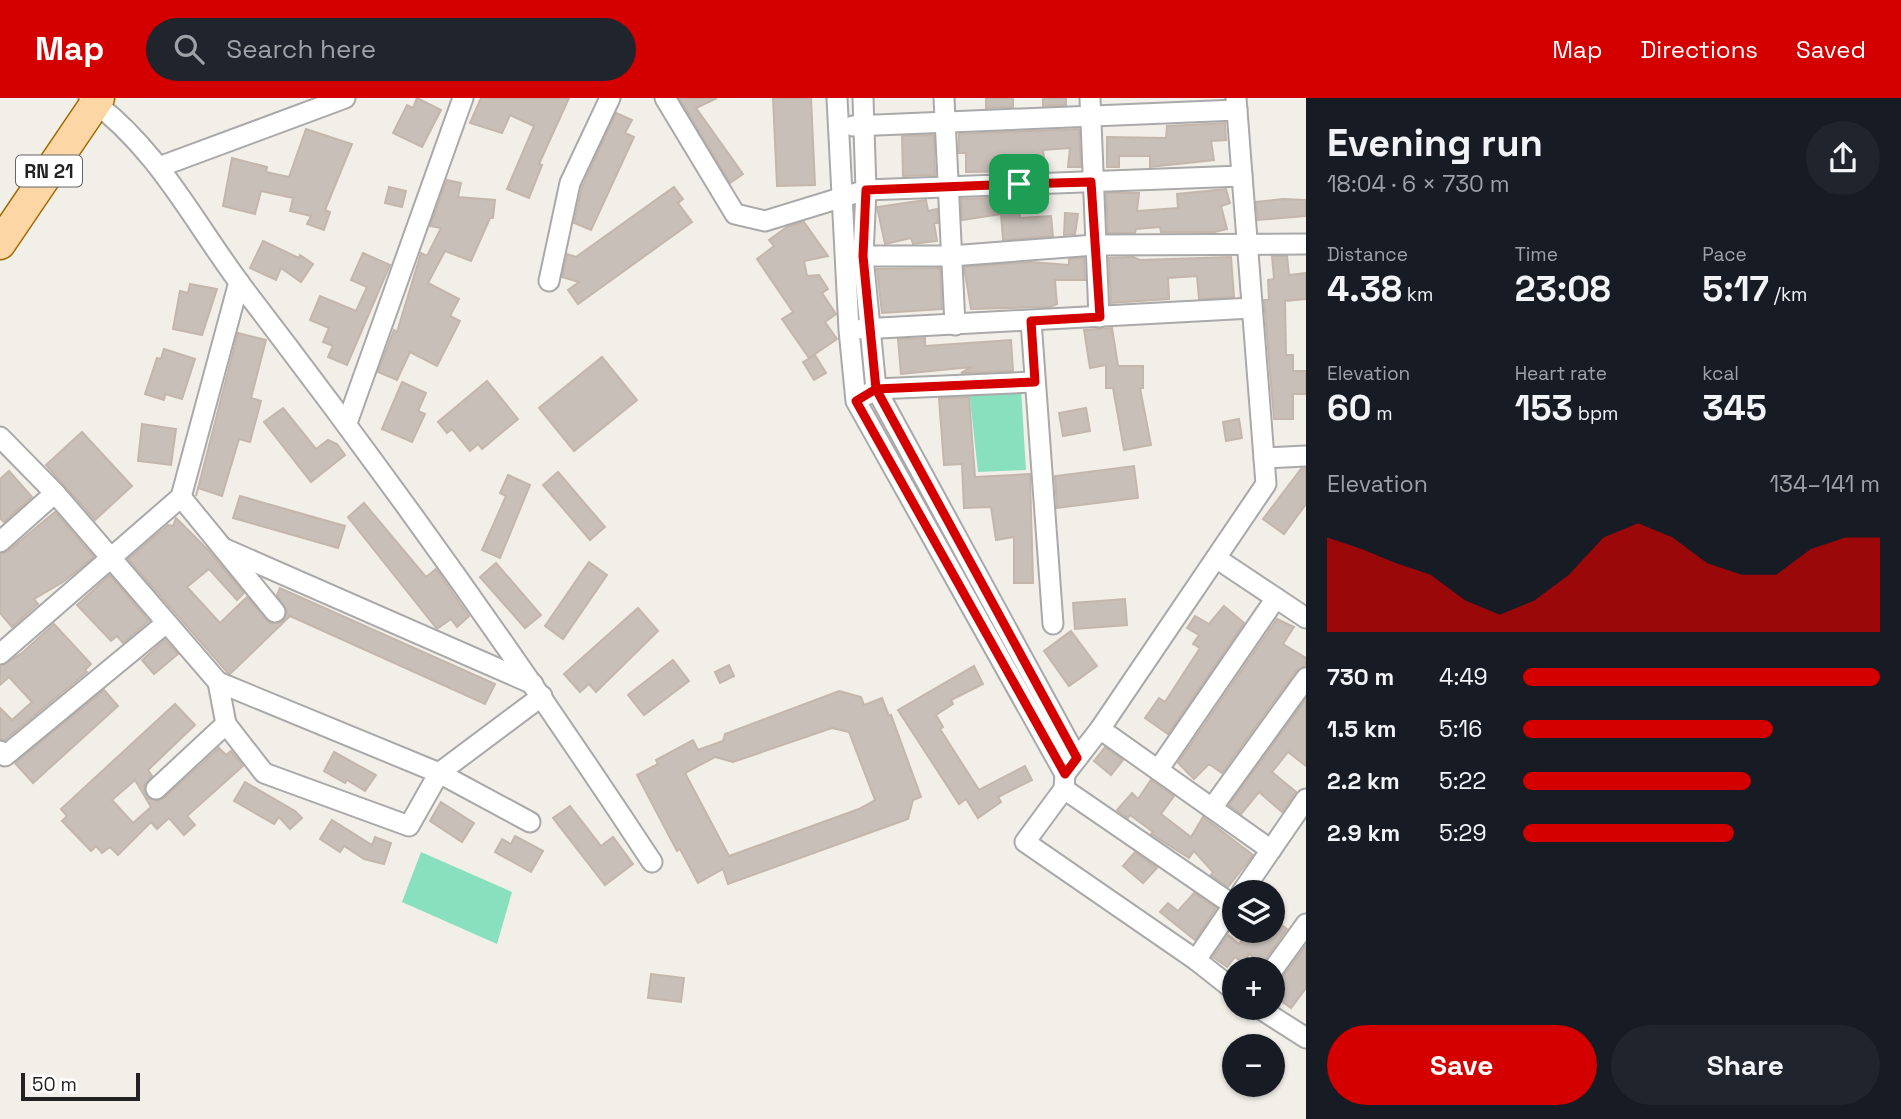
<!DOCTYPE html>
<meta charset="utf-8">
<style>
:root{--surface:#171b24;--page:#20242c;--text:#f1f3f6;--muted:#9ea1a6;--accent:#d40000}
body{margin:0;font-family:"Space Grotesk",sans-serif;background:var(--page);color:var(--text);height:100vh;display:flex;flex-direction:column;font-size:26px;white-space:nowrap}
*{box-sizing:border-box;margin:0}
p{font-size:23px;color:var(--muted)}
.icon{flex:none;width:38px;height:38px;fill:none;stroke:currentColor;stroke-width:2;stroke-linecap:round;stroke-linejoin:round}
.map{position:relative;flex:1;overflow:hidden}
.sheet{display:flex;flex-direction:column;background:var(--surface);width:595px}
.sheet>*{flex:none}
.buttons{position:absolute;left:1222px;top:782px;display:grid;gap:14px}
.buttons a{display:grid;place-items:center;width:63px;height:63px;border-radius:50%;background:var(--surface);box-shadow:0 2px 5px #0004;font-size:35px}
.scale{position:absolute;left:21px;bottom:18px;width:119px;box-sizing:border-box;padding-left:7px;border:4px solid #222;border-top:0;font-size:19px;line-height:24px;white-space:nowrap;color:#222;-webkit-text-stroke:5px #fff;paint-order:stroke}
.pin{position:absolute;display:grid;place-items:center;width:60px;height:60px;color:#fff;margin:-30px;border-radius:14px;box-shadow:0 4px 10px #0006}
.round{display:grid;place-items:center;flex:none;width:74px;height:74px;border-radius:37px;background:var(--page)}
.overview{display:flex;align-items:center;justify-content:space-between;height:119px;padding:0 21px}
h1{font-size:38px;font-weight:800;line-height:52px}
.stats{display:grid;grid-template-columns:repeat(3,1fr);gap:10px;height:119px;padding:7px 21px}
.stats div{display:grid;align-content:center}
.stats b{font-size:35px;font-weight:800}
.stats small{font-size:19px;font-weight:400}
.stats p{font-size:19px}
.chart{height:196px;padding:14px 21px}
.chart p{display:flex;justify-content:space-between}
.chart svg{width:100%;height:126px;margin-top:7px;fill:var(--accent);opacity:.7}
.action{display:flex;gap:14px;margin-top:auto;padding:14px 21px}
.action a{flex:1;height:80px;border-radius:42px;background:var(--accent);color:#fff;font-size:28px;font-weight:800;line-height:80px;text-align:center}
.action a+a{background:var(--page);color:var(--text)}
ul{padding:0 21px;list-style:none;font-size:23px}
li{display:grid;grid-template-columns:112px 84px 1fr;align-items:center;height:52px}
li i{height:18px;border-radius:9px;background:var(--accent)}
header{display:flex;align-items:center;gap:42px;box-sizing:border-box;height:98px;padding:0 35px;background:var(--accent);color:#fff}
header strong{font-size:33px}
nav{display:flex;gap:38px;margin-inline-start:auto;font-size:24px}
.search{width:490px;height:63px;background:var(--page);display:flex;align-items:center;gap:18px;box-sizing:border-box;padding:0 24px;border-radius:38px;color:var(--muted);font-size:26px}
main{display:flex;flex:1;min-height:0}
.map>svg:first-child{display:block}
</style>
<header>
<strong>Map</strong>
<div class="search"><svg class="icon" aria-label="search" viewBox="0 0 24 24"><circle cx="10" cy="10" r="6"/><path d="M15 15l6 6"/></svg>Search here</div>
<nav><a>Map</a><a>Directions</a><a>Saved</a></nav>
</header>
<main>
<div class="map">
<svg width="1306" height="1021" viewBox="0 0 1306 1021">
<rect width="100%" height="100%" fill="#f2efe9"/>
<!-- pitch -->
<g fill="#88e0be">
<polygon points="1021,291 1026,372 978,374 969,292"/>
<polygon points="421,754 512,794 497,846 402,804"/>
</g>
<!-- building -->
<g fill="#c7bfb8" stroke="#c4b6ab" stroke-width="2" fill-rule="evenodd">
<polygon points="417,0 441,12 422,49 393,35 407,7 413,10"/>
<polygon points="481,0 569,0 539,66 542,67 529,100 507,91 534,28 510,17 502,35 470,25"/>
<polygon points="679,0 717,0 696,10 743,76 730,85"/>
<polygon points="773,0 811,0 815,87 777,88"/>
<polygon points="986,0 1013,0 1013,9 986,10"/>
<polygon points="1043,0 1066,0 1066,7 1043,8"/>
<polygon points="616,15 632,22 625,35 634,39 591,132 574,125 582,89"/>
<polygon points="1225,25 1226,42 1211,43 1214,62 1150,69 1150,58 1119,58 1119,69 1107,69 1107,39 1166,40 1167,28"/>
<polygon points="306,31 352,46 325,112 330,114 324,132 307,126 311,118 290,113 293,100 261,93 255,116 223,108 232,60 267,69 266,74 289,79"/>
<polygon points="1079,31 1081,69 1068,69 1070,50 1043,52 1045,69 1028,69 1028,73 966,74 966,55 959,55 959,36"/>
<polygon points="934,37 935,77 903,78 902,38"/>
<polygon points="447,82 461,85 458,99 495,102 493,120 490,120 471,163 445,153 428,185 459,201 450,218 460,223 437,268 410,254 397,282 378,274 394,232 397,234 421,155 427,158 441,130 430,128"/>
<polygon points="389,89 406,93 402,109 385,105"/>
<polygon points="674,89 683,101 678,105 692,124 578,206 568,192 579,184 562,179 567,156 576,159"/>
<polygon points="1226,91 1230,105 1221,108 1227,131 1215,134 1161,134 1160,129 1136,131 1135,135 1108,135 1106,95 1139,95 1137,113 1178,110 1177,96"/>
<polygon points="1018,99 1020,120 1051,118 1053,138 1003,142 1001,116 962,122 961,101"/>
<polygon points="1283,101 1306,102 1306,118 1258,122 1256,104"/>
<polygon points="926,102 928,113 937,111 938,125 934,125 937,143 913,146 911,140 885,146 877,109"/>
<polygon points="1065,115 1078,116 1075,136 1064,137"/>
<polygon points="804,124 828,158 804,163 807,178 819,177 828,191 822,195 836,216 825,224 837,241 809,260 782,221 793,214 757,161 774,148 769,142 787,129"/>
<polygon points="263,143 299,160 300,157 313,166 301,184 281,170 276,182 250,170"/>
<polygon points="363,155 390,167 347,267 328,259 333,248 323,244 329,230 310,222 320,198 356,213 367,189 351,182"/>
<polygon points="1272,158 1287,158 1289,177 1306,175 1306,201 1285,203 1286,257 1293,257 1293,273 1306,273 1306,296 1293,296 1293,321 1274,321 1264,202 1269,202 1268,182 1274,181"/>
<polygon points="1133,159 1140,162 1231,159 1234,199 1199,201 1197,178 1168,180 1169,201 1111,205 1109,160"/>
<polygon points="1084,160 1085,182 1055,182 1057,206 1050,209 971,211 964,169 1031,164 1069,167 1069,161"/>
<polygon points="940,170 942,211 882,215 877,171"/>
<polygon points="190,186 217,191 202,237 173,231 180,193 188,195"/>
<polygon points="1112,230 1118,268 1143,268 1143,290 1140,290 1151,347 1124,352 1113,290 1106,290 1106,267 1090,270 1084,232"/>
<polygon points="238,235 266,242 251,300 261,303 250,344 239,341 222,398 198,390 196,398"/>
<polygon points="925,240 925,248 1011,242 1013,273 961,275 972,269 901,276 898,241"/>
<polygon points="164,251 195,261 182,301 165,296 164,302 145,296 157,260 161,261"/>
<polygon points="815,257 826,275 814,282 803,264"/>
<polygon points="602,259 637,302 574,353 539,310"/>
<polygon points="487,283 518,321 482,351 478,346 470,353 452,331 447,335 438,324"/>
<polygon points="402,284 426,295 418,313 425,316 412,344 382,331"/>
<polygon points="969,299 975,379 1030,376 1033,485 1014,485 1014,439 996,442 991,409 964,410 962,366 944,367 939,300"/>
<polygon points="283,310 316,351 328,342 337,346 345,357 311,384 264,324"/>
<polygon points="1086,310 1090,333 1063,338 1059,315"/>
<polygon points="1239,321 1242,340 1226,343 1223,324"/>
<polygon points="142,326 176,331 171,367 138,363"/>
<polygon points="82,334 132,388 95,422 46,367"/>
<polygon points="1134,368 1138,400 1057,410 1055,378"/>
<polygon points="1306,370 1306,406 1284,436 1263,421 1301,371"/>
<polygon points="9,373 32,399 4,424 0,420 0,381"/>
<polygon points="558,374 605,429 590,442 543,387"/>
<polygon points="508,377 530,387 500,460 482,452 506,398 500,395"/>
<polygon points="240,398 345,428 338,450 233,420"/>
<polygon points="364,405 426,479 436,471 469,518 457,529 451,521 437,531 348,419"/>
<polygon points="55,414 94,459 63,484 34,501 38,506 12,529 0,515 0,456 8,453"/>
<polygon points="176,420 209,453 244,495 237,502 209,471 187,489 220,525 247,499 270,525 282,524 287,513 277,497 280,490 495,586 485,606 290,518 230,576 227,574 128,461 168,427 173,428"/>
<polygon points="589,464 607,477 563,541 545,528"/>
<polygon points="496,465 541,517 525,530 480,479"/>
<polygon points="110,477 149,523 123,545 117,538 111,543 77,507"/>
<polygon points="1125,501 1127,527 1075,531 1073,505"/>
<polygon points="1224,508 1244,525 1168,636 1145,620 1159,600 1165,604 1200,550 1193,546 1199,537 1187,530 1195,518 1209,526"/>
<polygon points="638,510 658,533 596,594 589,586 580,594 564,576"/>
<polygon points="1277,521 1294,529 1283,546 1306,560 1306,568 1296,573 1222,675 1209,666 1194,681 1178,665"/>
<polygon points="54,526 91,566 85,572 87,574 5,642 0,641 0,610 12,622 32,604 9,579 0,587 0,568 22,555"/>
<polygon points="1071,533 1097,568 1069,588 1044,553"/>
<polygon points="165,542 178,556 154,576 142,562"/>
<polygon points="673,562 689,583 644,617 628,597"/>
<polygon points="729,567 734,578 720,585 715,574"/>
<polygon points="974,568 983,586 951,602 953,606 936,617 943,629 940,631 979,692 1025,668 1032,682 998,699 1001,704 978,720 966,701 959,706 898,612"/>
<polygon points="104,592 118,608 33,685 15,665"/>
<path d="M839,593L861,599L864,607L882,600L889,618L891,617L921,699L913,702L908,721L728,786L723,771L698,785L680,751L677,753L637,677L658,666L656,662L693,642L698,652L723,643L725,636ZM832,630L849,634L875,702L859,711L729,758L685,675L715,659L733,664Z"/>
<polygon points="1306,601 1306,668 1288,654 1272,674 1296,694 1282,714 1259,694 1241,716 1229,707"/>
<path d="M175,606L195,627L148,672L152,678L144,688L148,700L158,703L164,700L219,650L226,657L231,653L243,668L187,718L195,727L184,737L169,720L157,731L151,724L118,757L110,749L102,755L96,748L91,753L62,723L67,718L61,711ZM135,682L151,709L133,725L112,702Z"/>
<polygon points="1105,649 1123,662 1111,677 1094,663"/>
<polygon points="334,654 376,677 365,693 347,682 345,685 324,673"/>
<polygon points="1151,682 1174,698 1161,716 1191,739 1203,719 1253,757 1228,789 1211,777 1213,774 1194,753 1189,760 1151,736 1153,734 1130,717 1128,720 1117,712 1132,695 1138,701"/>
<polygon points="245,684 295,713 302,720 290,731 279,719 274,726 234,703"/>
<polygon points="441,704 474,725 462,744 430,723"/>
<polygon points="570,708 601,748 613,739 633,766 605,787 553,720"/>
<polygon points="332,722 372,747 375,739 391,745 384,766 364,761 344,748 340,754 320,741"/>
<polygon points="515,738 543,753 531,774 495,754 502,741 511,746"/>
<polygon points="1135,754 1157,770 1143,785 1123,768"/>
<polygon points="1194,795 1216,810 1195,842 1160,814 1168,805 1178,813"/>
<polygon points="1272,820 1287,831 1262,866 1249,856 1243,865 1235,859 1227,869 1213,859 1228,837 1239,846 1249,833 1272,833"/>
<polygon points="1306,847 1306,890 1291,910 1272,896 1272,888 1282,880"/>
<polygon points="651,876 684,880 681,904 648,900"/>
</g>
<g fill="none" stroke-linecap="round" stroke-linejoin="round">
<!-- street casing -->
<g stroke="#a9a9a9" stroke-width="23">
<g id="street">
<path d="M89,0C160,53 192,122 244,191C387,377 523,568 652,764"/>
<polyline points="665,0 735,116 765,123 866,92 1242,78"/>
<polyline points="837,0 849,232 856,303 1065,676"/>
<polyline points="863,0 866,92 863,158 876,291 1077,660"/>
<polyline points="944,0 955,227"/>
<polyline points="1090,0 1099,219"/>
<polyline points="853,28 1237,12"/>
<polyline points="159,69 345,0"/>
<polyline points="863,158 951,158 1095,147 1306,146"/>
<polyline points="549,183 570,85 610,0"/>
<polyline points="1031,223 1053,526"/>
<polyline points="862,231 1252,210"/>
<polyline points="866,297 876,291 1035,284"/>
<polyline points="347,325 463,0"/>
<polyline points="0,339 55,395 218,584 226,626 156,691"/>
<polyline points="1264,360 1306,358"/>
<polyline points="181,399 275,514"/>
<polyline points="0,444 55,395"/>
<polyline points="223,450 533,586"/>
<polyline points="1216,460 1306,520"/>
<polyline points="0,556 181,399 239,184"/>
<polyline points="218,584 439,675 530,724"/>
<polyline points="226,626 264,675 409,728 439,675 542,598"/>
<polyline points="1100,631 1271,752"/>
<polyline points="0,653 5,658 165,526"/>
<polyline points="1158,672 1276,500"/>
<polyline points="1064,691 1233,807"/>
<polyline points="1212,710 1306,580"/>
<polyline points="1242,794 1306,701"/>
<polyline points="1196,862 1234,806"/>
<polyline points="1272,873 1306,826"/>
<polyline points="1234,892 1196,862 1025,744 1064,691 1065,676 1100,631 1266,386 1236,0"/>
<polyline points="1259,910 1306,940"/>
</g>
</g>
<!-- primary casing -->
<g stroke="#a06b00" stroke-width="33">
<polyline id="primary" points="0,146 99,0"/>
</g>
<!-- street -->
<use href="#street" stroke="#fff" stroke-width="19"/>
<!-- primary -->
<use href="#primary" stroke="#fcd6a4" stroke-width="30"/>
</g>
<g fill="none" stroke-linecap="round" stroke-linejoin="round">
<!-- route casing -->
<g stroke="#fff" stroke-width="14">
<polyline id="route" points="1019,86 866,92 863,158 876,291 856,303 1065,676 1077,660 876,291 1035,284 1031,223 1100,219 1091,84 1019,86"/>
</g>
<!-- route -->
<use href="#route" stroke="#d40000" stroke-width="9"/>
</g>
<g text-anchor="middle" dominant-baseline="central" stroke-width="5" stroke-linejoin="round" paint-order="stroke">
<!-- shield labels -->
<rect fill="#fff" stroke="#646464" stroke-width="2" x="16" y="57.5" width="66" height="31" rx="5"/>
<g font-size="19" font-weight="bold" fill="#222">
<text x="49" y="73">RN 21</text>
</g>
</g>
</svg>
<div class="buttons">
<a><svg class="icon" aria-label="layers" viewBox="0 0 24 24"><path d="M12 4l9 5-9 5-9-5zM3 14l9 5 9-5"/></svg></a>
<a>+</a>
<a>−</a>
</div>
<div class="scale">50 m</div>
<div class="pin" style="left:1019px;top:86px;background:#1e9e55"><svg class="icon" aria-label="arrive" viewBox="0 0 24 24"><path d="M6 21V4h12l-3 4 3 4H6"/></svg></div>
</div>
<section class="sheet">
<div class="overview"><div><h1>Evening run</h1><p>18:04 · 6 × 730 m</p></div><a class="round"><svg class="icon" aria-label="share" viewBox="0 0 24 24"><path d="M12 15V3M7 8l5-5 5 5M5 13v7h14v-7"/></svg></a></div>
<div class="stats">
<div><p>Distance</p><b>4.38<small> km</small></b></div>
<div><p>Time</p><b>23:08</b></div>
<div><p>Pace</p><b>5:17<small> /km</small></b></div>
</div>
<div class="stats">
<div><p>Elevation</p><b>60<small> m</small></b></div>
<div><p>Heart rate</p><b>153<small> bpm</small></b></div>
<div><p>kcal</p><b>345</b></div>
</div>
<div class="chart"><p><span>Elevation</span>134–141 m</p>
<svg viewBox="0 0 160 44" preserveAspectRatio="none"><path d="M0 44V11L10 15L20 20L30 24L40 33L50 38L60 33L70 24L80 11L90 6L100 11L110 20L120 24L130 24L140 15L150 11L160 11V44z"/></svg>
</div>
<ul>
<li><b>730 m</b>4:49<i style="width:100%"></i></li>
<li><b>1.5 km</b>5:16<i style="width:70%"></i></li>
<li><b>2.2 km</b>5:22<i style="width:64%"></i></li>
<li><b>2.9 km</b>5:29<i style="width:59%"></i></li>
</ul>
<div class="action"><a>Save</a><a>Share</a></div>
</section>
</main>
